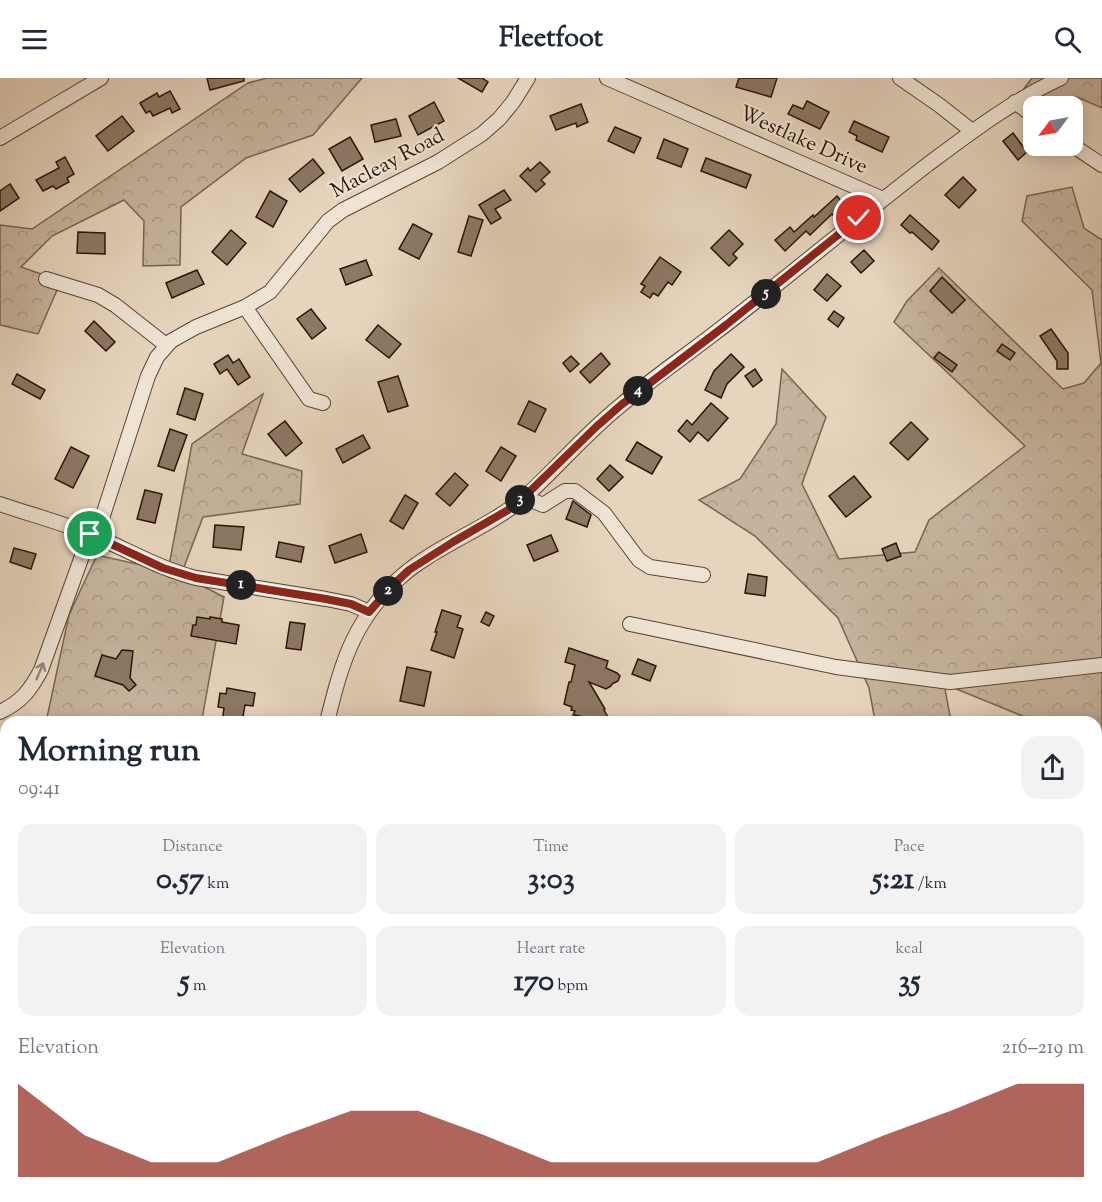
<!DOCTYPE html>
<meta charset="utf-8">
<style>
:root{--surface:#fff;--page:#f2f2f3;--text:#1f2937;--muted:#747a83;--accent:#8f2418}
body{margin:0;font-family:"Sorts Mill Goudy",serif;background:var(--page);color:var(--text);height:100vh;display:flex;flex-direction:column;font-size:22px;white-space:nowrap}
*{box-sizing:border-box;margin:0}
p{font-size:20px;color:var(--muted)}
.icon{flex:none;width:33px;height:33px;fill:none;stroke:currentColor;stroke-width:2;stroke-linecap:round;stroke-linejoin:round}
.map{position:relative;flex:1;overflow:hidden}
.details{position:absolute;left:0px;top:638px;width:1102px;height:488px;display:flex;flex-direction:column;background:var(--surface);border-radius:18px 18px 0 0;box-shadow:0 3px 15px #0003}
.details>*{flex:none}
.needle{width:39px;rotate:238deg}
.controls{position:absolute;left:1023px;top:18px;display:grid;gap:12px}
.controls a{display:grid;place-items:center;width:60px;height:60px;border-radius:12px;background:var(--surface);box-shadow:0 3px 15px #0003;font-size:30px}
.pin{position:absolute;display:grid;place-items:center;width:51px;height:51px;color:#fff;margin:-26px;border:3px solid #fff;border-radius:50%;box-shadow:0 2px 6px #0007}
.km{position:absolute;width:30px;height:30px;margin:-15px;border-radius:50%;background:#222;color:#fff;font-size:16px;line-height:30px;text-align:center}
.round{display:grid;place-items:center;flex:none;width:63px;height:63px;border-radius:18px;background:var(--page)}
.summary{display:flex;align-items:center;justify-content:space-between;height:102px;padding:0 18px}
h1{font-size:33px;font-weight:700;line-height:45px}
.stats{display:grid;grid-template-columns:repeat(3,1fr);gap:9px;height:102px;padding:6px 18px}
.stats div{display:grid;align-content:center;border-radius:15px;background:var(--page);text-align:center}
.stats b{font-size:30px;font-weight:700}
.stats small{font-size:16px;font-weight:400}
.stats p{font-size:16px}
.chart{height:168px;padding:12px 18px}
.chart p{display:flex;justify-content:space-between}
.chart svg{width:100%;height:108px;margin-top:6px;fill:var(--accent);opacity:.7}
header{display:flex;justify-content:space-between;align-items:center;height:78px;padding:0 18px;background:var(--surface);font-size:27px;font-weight:700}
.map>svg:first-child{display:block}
</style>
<header><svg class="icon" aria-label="menu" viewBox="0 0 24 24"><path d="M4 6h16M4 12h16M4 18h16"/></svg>Fleetfoot<svg class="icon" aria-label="search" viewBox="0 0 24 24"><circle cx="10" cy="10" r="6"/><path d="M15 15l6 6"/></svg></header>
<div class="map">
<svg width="1102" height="1124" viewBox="0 0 1102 1124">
<defs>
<pattern id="forest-crowns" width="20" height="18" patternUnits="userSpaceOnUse" patternTransform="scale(1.5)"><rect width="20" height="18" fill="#c6b39d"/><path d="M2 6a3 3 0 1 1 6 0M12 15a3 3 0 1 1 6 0" fill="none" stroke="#aa9986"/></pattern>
</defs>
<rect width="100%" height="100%" fill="#e6d4bc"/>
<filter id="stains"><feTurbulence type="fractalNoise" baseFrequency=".00333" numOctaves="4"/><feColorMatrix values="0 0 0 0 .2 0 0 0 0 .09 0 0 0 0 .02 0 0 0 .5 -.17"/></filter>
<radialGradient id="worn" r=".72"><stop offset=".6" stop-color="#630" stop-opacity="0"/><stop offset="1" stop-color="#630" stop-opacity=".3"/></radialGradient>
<!-- forest -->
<g fill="url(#forest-crowns)" stroke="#786452" stroke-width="1.5">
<polygon points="267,0 362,0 313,57 246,80 181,129 180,187 143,188 144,143 124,122 52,158 21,189 61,203 38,256 0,247 0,147 32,151 248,5"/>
<polygon points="1032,0 1102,0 1102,30 1077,19 1057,28 1034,28 1033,33 1017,20"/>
<polygon points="1072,109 1084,150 1102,162 1102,1124 646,1124 650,1119 1096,1119 1096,644 1027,643 1025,639 944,606 951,643 875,643 869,610 838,540 755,458 699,422 740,401 776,346 782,291 826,339 802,406 839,481 915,474 929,442 1025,368 894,244 907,223 939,190 1063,311 1084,305 1101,285 1092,212 1022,143 1027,118"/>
<polygon points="263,316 242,376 302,393 300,426 203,439 181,497 224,519 202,641 207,643 46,644 69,537 97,477 168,493 192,366"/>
<polygon points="0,749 6,749 6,875 0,876"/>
<polygon points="6,1065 6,1119 247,1119 242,1124 0,1124 0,1067"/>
</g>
<!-- building -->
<g fill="#8c7865" stroke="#2a1407" stroke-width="1.5">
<polygon points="207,0 244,0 244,3 210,12"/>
<polygon points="458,0 482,0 488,4 482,14"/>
<polygon points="739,0 777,0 771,19 736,9"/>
<polygon points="170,13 180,31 172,35 170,30 153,38 150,33 146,35 140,25 157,15 159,19"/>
<polygon points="807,23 829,34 820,51 788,36 793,27 803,31"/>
<polygon points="434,24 444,43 418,57 409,38"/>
<polygon points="581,26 588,44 577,49 576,45 556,52 550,38"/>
<polygon points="122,38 134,53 108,73 96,58"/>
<polygon points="396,41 401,58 375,64 371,47"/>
<polygon points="854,43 889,59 882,74 856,62 857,58 849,54"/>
<polygon points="615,49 641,60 634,75 608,63"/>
<polygon points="1013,55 1027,74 1018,82 1003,63"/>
<polygon points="350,59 363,81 342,93 329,71"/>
<polygon points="664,61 688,71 681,89 657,80"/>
<polygon points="65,79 74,96 67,100 69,104 56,111 53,108 43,113 36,102 59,90 56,84"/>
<polygon points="706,80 751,97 746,110 701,93"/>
<polygon points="313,81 324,95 300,114 289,101"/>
<polygon points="540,84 550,94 541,102 545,106 536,114 520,98 528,90 530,93"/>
<polygon points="963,99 976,112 959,130 945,117"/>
<polygon points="10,106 19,120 0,133 0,113"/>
<polygon points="504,112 511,122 495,131 501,140 491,146 479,127"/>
<polygon points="270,113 287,123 273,149 256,139"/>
<polygon points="837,118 846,129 835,139 832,136 810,157 806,153 785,173 775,162 790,149 794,154 813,137 814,139"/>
<polygon points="910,137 939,163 932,172 912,154 910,155 901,147"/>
<polygon points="469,138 483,142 471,178 458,174"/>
<polygon points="413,146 432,156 419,181 399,171"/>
<polygon points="231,152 246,165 227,187 212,174"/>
<polygon points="729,152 743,166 733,176 737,180 729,188 711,170"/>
<polygon points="78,154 105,155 105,176 77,175"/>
<polygon points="864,172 874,183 861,195 851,184"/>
<polygon points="660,179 681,194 672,207 668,204 658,218 653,215 650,220 641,214 645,208 641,206"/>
<polygon points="366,182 372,197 346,207 340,191"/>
<polygon points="197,192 204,206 172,220 166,205"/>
<polygon points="827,196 841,208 827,223 814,212"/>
<polygon points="942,199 965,222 952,235 930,213"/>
<polygon points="311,231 326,250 312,261 297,241"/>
<polygon points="834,233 844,240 838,249 828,241"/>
<polygon points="94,243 115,264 106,273 85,253"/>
<polygon points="378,247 401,266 389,280 366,262"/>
<polygon points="1051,251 1068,275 1068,291 1057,291 1057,283 1040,258"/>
<polygon points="1002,266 1015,275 1010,282 997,273"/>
<polygon points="939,274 957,287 952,294 934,280"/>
<polygon points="601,275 610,286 590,305 580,294"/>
<polygon points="731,276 744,289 727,306 721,320 705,312 714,293"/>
<polygon points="228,277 233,285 239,281 250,299 238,307 227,291 220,296 214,286"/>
<polygon points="571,278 579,286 570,294 563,285"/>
<polygon points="755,291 762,302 753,309 745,298"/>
<polygon points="17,296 45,312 40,321 12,306"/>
<polygon points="398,298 408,328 388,334 378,304"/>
<polygon points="185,310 203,316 195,342 177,336"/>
<polygon points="529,323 546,331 535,354 518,346"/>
<polygon points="711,325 728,340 708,363 698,354 690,364 678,353 687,342 692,347"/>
<polygon points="285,343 302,365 286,378 268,356"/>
<polygon points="911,344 928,361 908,382 890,365"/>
<polygon points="170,351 187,357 174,393 158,388"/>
<polygon points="363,357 370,370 343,385 336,371"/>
<polygon points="637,364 662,379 652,396 626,382"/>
<polygon points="71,369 89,378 73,410 55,401"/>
<polygon points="501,369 516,378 501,403 486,393"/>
<polygon points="610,387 623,399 609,413 597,401"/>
<polygon points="455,395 468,407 450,428 436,416"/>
<polygon points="854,398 871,419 846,439 829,418"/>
<polygon points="145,412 162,416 155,445 137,441"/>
<polygon points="405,417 418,425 403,451 390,443"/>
<polygon points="573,423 591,437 587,449 566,441"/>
<polygon points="215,447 244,449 241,472 213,469"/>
<polygon points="361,456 367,474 335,485 329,468"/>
<polygon points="551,457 558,473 534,483 527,467"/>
<polygon points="279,464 304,469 301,484 276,479"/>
<polygon points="896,465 901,478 887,483 882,471"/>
<polygon points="14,470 36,476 31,491 10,484"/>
<polygon points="748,496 767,499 765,518 745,515"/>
<polygon points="442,532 461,538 457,549 463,551 454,580 431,572 437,554 435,554"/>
<polygon points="486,534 494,538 489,548 481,544"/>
<polygon points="197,539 210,541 210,539 222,541 222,544 239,547 236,566 191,558 193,547 196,547"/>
<polygon points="290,544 305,546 301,572 286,570"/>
<polygon points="569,570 608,583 606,590 617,595 620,598 618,603 612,606 611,608 606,611 589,604 605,631 604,632 608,639 606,642 604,644 598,644 590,641 590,644 588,644 580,641 580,638 573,637 575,633 571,632 572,629 564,626 569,604 571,604 575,587 565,584"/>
<polygon points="122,572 133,573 130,600 136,607 129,613 123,607 95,598 102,577 116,581"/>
<polygon points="638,581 656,588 650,603 632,596"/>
<polygon points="407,589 431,594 424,628 400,623"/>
<polygon points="227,610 255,615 253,628 245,627 242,644 222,644 224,630 218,629 220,615 226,616"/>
</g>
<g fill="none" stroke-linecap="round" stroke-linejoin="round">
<!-- minor casing -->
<g stroke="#594434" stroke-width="16">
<g id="minor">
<polyline points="607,0 883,121"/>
<polyline points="900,0 939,27 972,53"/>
<polyline points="1015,24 1034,38"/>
<polyline points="0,60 101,0"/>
<polyline points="1072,67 1102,87"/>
<polyline points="46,201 98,217 115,227 166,267"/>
<polyline points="245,229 309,321 323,325"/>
<polyline points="524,419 543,427 565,413 575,413 604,435 639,482 650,489 703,497"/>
<path d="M0,426C32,437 66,446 97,459C130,473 161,491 196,500L326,521L351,526L369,534"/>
<polyline points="96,459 148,298 157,279 171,263 196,249 245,229 270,214 328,143 343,132 438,84 482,56 499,41 513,24 528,0"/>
<polyline points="630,546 836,589 950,604 1102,587"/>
<path d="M0,634C21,624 30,613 41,592L90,456"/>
<path d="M327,644C341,588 351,549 393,506C431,468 486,453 526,418C558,389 586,355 620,328C649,303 681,281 711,258C748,230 785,200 821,171C856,143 891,115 927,87C970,55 1012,23 1061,0"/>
<polyline points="1096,679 1102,676"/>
<polyline points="0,955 6,954"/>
<polyline points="420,1124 423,1119"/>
<polyline points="639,1124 645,1119"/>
</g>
</g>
<!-- minor -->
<use href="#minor" stroke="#efe3d3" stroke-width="14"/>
</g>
<!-- one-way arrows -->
<defs><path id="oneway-shaft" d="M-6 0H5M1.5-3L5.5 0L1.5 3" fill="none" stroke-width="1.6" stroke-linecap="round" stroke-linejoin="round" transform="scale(1.5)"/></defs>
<use stroke="#968677" href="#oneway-shaft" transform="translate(40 593) rotate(-67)"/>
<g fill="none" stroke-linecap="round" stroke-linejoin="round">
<!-- route casing -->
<g stroke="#fff" stroke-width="12">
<polyline id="route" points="90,456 163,490 196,500 326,521 351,526 369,534 393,507 409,492 453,464 508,432 524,419 596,349 621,327 726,247 859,140"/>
</g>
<!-- route -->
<use href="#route" stroke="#8f2418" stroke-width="8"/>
</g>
<g text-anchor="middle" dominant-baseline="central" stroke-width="4.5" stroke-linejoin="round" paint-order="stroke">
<!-- street labels -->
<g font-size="21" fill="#2a1407" stroke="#efe3d3">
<text transform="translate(803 63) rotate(24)">Westlake Drive</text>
<text transform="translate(388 86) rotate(-28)">Macleay Road</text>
</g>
</g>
<rect width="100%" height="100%" filter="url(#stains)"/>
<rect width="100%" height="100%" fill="url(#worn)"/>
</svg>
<div class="controls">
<a><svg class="needle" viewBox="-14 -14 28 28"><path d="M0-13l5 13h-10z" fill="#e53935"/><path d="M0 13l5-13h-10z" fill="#747a83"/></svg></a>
</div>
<div class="pin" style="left:90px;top:456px;background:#1e9e55"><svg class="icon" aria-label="arrive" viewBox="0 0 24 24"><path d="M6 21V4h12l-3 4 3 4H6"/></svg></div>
<div class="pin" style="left:859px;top:140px;background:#d93025"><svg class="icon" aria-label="check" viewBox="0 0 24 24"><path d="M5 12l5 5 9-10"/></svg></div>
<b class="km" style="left:241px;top:507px">1</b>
<b class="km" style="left:388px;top:513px">2</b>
<b class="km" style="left:520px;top:422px">3</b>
<b class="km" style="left:638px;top:313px">4</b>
<b class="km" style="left:766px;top:216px">5</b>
<section class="details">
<div class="summary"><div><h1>Morning run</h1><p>09:41</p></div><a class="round"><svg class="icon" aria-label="share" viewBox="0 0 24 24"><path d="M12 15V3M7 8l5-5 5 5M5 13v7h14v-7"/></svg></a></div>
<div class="stats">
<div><p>Distance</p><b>0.57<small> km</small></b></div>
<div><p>Time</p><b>3:03</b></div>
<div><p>Pace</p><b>5:21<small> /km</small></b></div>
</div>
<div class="stats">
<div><p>Elevation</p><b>5<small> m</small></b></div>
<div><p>Heart rate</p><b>170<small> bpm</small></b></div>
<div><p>kcal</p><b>35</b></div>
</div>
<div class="chart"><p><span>Elevation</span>216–219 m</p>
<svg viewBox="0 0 160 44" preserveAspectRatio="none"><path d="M0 44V6L10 27L20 38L30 38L40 27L50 17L60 17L70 27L80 38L90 38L100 38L110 38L120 38L130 27L140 17L150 6L160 6V44z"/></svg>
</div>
</section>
</div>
